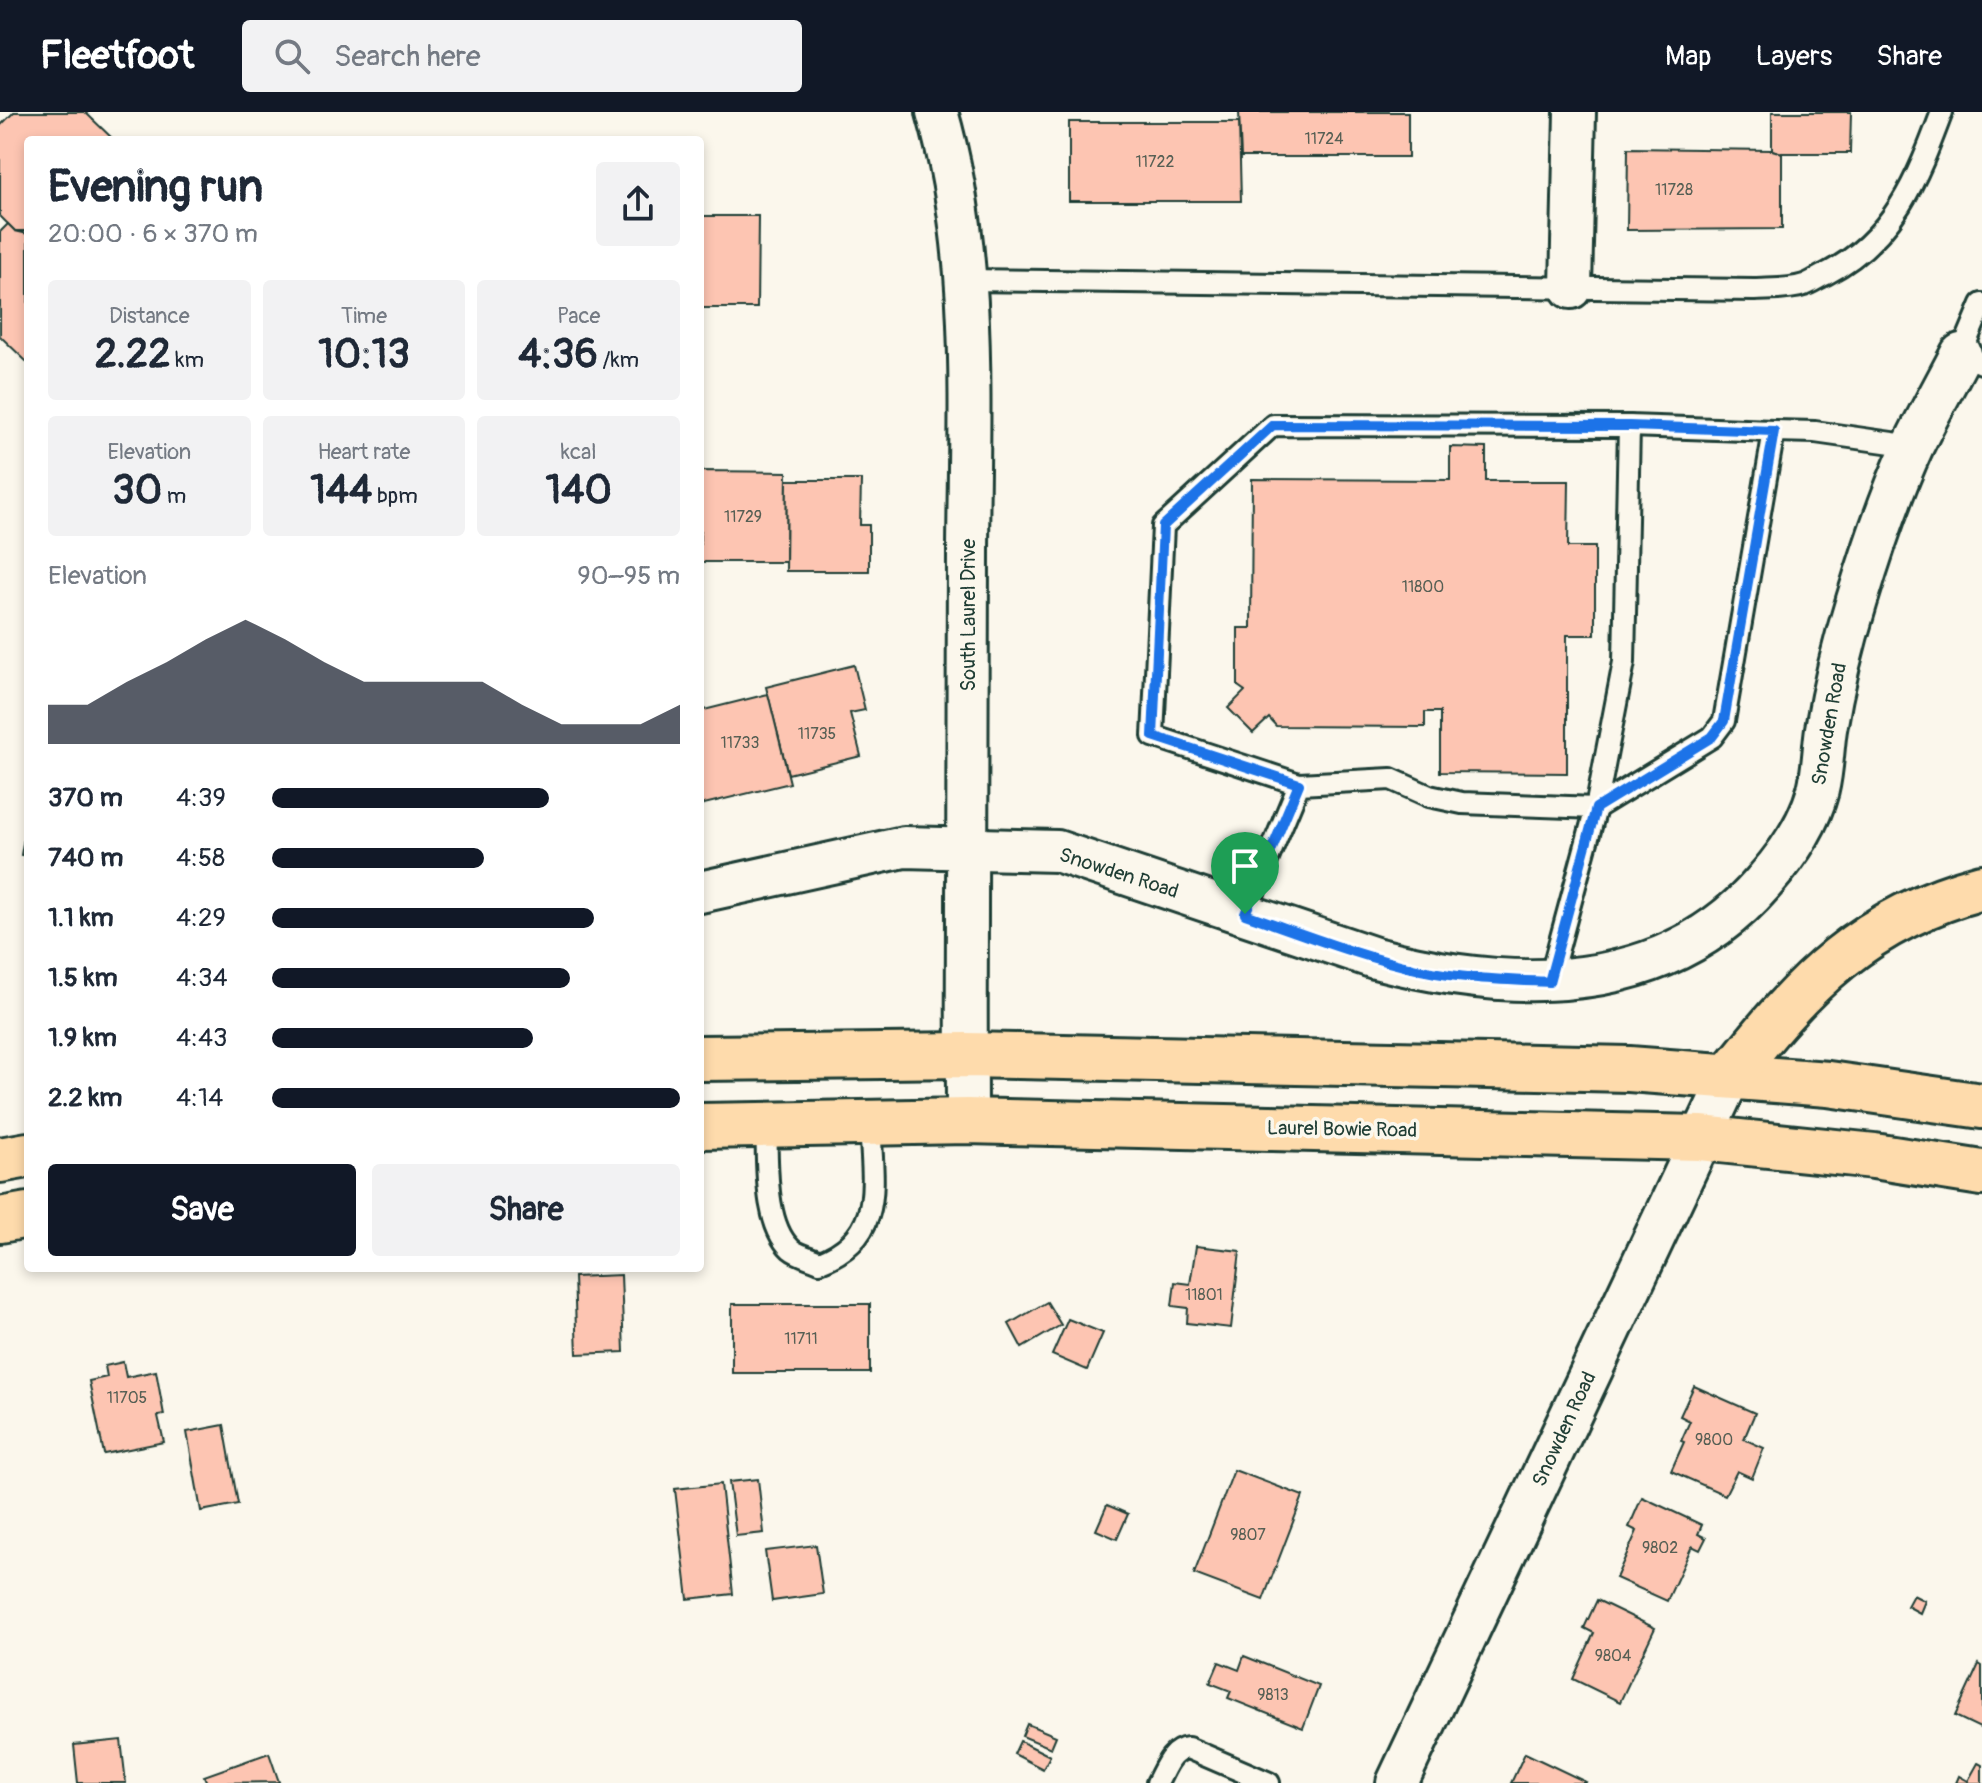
<!DOCTYPE html>
<meta charset="utf-8">
<style>
:root{--surface:#fff;--page:#f2f2f3;--text:#1f2937;--muted:#747a83;--accent:#111827}
body{margin:0;font-family:Pangolin,sans-serif;background:var(--page);color:var(--text);height:100vh;display:flex;flex-direction:column;font-size:30px;white-space:nowrap}
*{box-sizing:border-box;margin:0}
p{font-size:26px;color:var(--muted)}
.icon{flex:none;width:44px;height:44px;fill:none;stroke:currentColor;stroke-width:2;stroke-linecap:round;stroke-linejoin:round}
.map{position:relative;flex:1;overflow:hidden}
.details{position:absolute;left:24px;top:24px;width:680px;height:1136px;display:flex;flex-direction:column;background:var(--surface);border-radius:8px;box-shadow:0 4px 12px #0003}
.details>*{flex:none}
.pin{position:absolute;display:grid;place-items:center;width:68px;height:68px;color:#fff;margin:-82px -34px;border-radius:50% 50% 50% 0;rotate:-45deg;box-shadow:0 0 8px #0007}
.pin .icon{rotate:45deg}
.round{display:grid;place-items:center;flex:none;width:84px;height:84px;border-radius:8px;background:var(--page)}
.summary{display:flex;align-items:center;justify-content:space-between;height:136px;padding:0 24px}
h1{font-size:44px;font-weight:800;line-height:60px}
.stats{display:grid;grid-template-columns:repeat(3,1fr);gap:12px;height:136px;padding:8px 24px}
.stats div{display:grid;align-content:center;border-radius:8px;background:var(--page);text-align:center}
.stats b{font-size:40px;font-weight:800}
.stats small{font-size:22px;font-weight:400}
.stats p{font-size:22px}
.chart{height:224px;padding:16px 24px}
.chart p{display:flex;justify-content:space-between}
.chart svg{width:100%;height:144px;margin-top:8px;fill:var(--accent);opacity:.7}
.primary-button{display:flex;gap:16px;margin-top:auto;padding:16px 24px}
.primary-button a{flex:1;height:92px;border-radius:8px;background:var(--accent);color:#fff;font-size:32px;font-weight:800;line-height:92px;text-align:center}
.primary-button a+a{background:var(--page);color:var(--text)}
ul{padding:0 24px;list-style:none;font-size:26px}
li{display:grid;grid-template-columns:128px 96px 1fr;align-items:center;height:60px}
li i{height:20px;border-radius:10px;background:var(--accent)}
header{display:flex;align-items:center;gap:48px;box-sizing:border-box;height:112px;padding:0 40px;background:var(--accent);color:#fff}
header strong{font-size:38px}
nav{display:flex;gap:44px;margin-inline-start:auto;font-size:28px}
.search{width:560px;height:72px;background:var(--page);display:flex;align-items:center;gap:20px;box-sizing:border-box;padding:0 28px;border-radius:8px;color:var(--muted);font-size:30px}
.map>svg:first-child{display:block}
</style>
<header>
<strong>Fleetfoot</strong>
<div class="search"><svg class="icon" aria-label="search" viewBox="0 0 24 24"><circle cx="10" cy="10" r="6"/><path d="M15 15l6 6"/></svg>Search here</div>
<nav><a>Map</a><a>Layers</a><a>Share</a></nav>
</header>
<div class="map">
<svg width="1982" height="1671" viewBox="0 0 1982 1671">
<rect width="100%" height="100%" fill="#fbf7ec"/>
<filter id="ink" filterUnits="userSpaceOnUse"><feTurbulence type="fractalNoise" baseFrequency=".0125" numOctaves="2"/><feDisplacementMap in="SourceGraphic" scale="16" xChannelSelector="R" yChannelSelector="G"/><feConvolveMatrix kernelMatrix="1 2 1 2 8 2 1 2 1" color-interpolation-filters="sRGB"/></filter>
<g filter="url(#ink)">
<!-- building -->
<g fill="#fdc5b2" stroke="#1f3d34" stroke-width="2">
<polygon points="14,0 85,0 114,28 28,28 28,116 25,119 15,119 0,104 0,14"/>
<polygon points="1239,0 1408,0 1408,45 1241,45"/>
<polygon points="1772,0 1851,0 1850,41 1782,41 1772,38"/>
<polygon points="1069,10 1239,10 1241,89 1069,89"/>
<polygon points="1628,36 1772,38 1782,41 1782,117 1627,118"/>
<polygon points="700,104 758,104 757,196 700,196"/>
<polygon points="8,112 15,119 28,122 28,251 0,224 0,120"/>
<polygon points="1450,335 1486,336 1486,369 1569,369 1568,435 1595,435 1595,523 1567,523 1567,661 1440,660 1440,600 1425,600 1425,615 1276,614 1269,606 1253,621 1228,596 1245,579 1238,574 1238,516 1251,516 1252,367 1450,368"/>
<polygon points="700,359 787,360 786,450 700,450"/>
<polygon points="787,368 861,368 860,413 869,413 869,459 786,459"/>
<polygon points="854,553 865,598 850,601 861,644 788,662 766,575"/>
<polygon points="768,582 790,671 700,693 700,599"/>
<polygon points="28,703 28,744 21,743"/>
<polygon points="1196,1134 1240,1139 1231,1216 1187,1211 1188,1196 1172,1194 1175,1170 1190,1172"/>
<polygon points="621,1163 624,1240 577,1242 574,1165"/>
<polygon points="1047,1190 1061,1213 1022,1236 1009,1212"/>
<rect x="732" y="1192" width="138" height="69"/>
<polygon points="1068,1207 1103,1221 1087,1258 1052,1243"/>
<polygon points="123,1250 126,1265 156,1259 164,1303 158,1304 164,1330 104,1342 89,1269 107,1265 105,1254"/>
<polygon points="1694,1274 1755,1301 1744,1327 1764,1336 1752,1366 1737,1359 1725,1383 1671,1359 1684,1330 1681,1329 1690,1309 1680,1304"/>
<polygon points="224,1313 238,1392 201,1399 187,1320"/>
<polygon points="1234,1358 1303,1384 1263,1488 1194,1462"/>
<polygon points="758,1367 764,1421 736,1424 729,1370"/>
<polygon points="721,1372 733,1482 688,1487 675,1377"/>
<polygon points="1642,1385 1702,1413 1698,1422 1706,1426 1700,1438 1692,1434 1667,1489 1616,1466 1637,1419 1629,1415"/>
<polygon points="1107,1393 1128,1402 1117,1427 1096,1418"/>
<polygon points="816,1433 823,1482 772,1489 765,1439"/>
<polygon points="1913,1483 1925,1489 1920,1501 1907,1494"/>
<polygon points="1597,1488 1655,1516 1620,1590 1573,1567 1594,1521 1584,1516"/>
<polygon points="1244,1544 1319,1574 1303,1616 1228,1586 1231,1579 1210,1571 1219,1550 1239,1558"/>
<polygon points="1979,1552 1982,1554 1982,1617 1955,1604"/>
<polygon points="1027,1612 1056,1624 1051,1636 1022,1624"/>
<polygon points="121,1628 126,1671 78,1671 74,1633"/>
<polygon points="1020,1629 1050,1644 1043,1657 1014,1642"/>
<polygon points="269,1641 279,1670 207,1671 204,1664"/>
<polygon points="1525,1641 1586,1670 1585,1671 1511,1671"/>
<polygon points="1978,1651 1982,1653 1982,1671 1956,1671 1959,1664 1968,1669"/>
</g>
<g fill="none" stroke-linecap="round" stroke-linejoin="round">
<!-- service casing -->
<g stroke="#1f3d34" stroke-width="26">
<g id="service">
<path d="M965,168L1754,178C1770,177 1789,178 1804,173C1811,171 1819,165 1826,162C1894,127 1917,67 1942,0"/>
<polyline points="1982,192 1961,242 1982,251"/>
<polyline points="1774,319 1815,320 1913,334"/>
<polyline points="1245,802 1299,672 1153,624 1163,414 1273,313 1629,314 1774,319 1724,609 1712,625 1596,696 1462,691 1429,684 1391,667 1299,672"/>
<polyline points="1549,870 1596,696 1624,550 1629,314"/>
<path d="M766,1012C768,1048 763,1111 791,1137C798,1143 811,1146 820,1150C887,1124 872,1069 870,1010"/>
<path d="M1157,1671C1165,1657 1170,1638 1188,1636L1269,1671"/>
</g>
</g>
<!-- minor casing -->
<g stroke="#1f3d34" stroke-width="46">
<g id="minor">
<path d="M937,0C978,141 969,294 968,439C968,629 966,819 967,1009"/>
<polyline points="1571,176 1575,0"/>
<path d="M700,780L904,735L1057,739L1375,846C1510,881 1663,887 1763,771C1787,744 1809,713 1818,678C1823,658 1823,637 1826,617C1833,574 1844,530 1857,488C1873,435 1890,384 1913,334C1928,303 1945,273 1961,242"/>
<polyline points="1397,1671 1731,963"/>
</g>
</g>
<!-- primary casing -->
<g stroke="#1f3d34" stroke-width="50">
<g id="primary">
<polyline points="700,946 967,943 1629,957 1828,972 1982,994"/>
<polyline points="700,1014 967,1009 1700,1026 1874,1044 1982,1061"/>
<polyline points="0,1048 28,1043"/>
<polyline points="0,1108 28,1103"/>
</g>
</g>
<!-- motorway casing -->
<g stroke="#1f3d34" stroke-width="50">
<path id="motorway" d="M1731,963C1803,871 1865,806 1982,775"/>
</g>
<!-- service -->
<use href="#service" stroke="#fbf7ec" stroke-width="20"/>
<!-- minor -->
<use href="#minor" stroke="#fbf7ec" stroke-width="40"/>
<!-- primary -->
<use href="#primary" stroke="#fedbac" stroke-width="44"/>
<!-- motorway -->
<use href="#motorway" stroke="#fedbac" stroke-width="44"/>
</g>
</g>
<g fill="none" stroke-linecap="round" stroke-linejoin="round" filter="url(#ink)">
<!-- route casing -->
<g stroke="#fff" stroke-width="16">
<path id="route" d="M1273,313L1629,314L1774,319L1724,609L1712,625L1596,696L1549,870C1506,868 1463,867 1421,858C1361,845 1303,822 1245,802L1299,672L1153,624L1163,414Z"/>
</g>
<!-- route -->
<use href="#route" stroke="#1a73e8" stroke-width="10"/>
</g>
<g text-anchor="middle" dominant-baseline="central" stroke-width="7" stroke-linejoin="round" paint-order="stroke">
<!-- number labels -->
<g font-size="16" fill="#565f54">
<text x="1324" y="27">11724</text>
<text x="1155" y="50">11722</text>
<text x="1674" y="78">11728</text>
<text x="743" y="405">11729</text>
<text x="1423" y="475">11800</text>
<text x="817" y="622">11735</text>
<text x="740" y="631">11733</text>
<text x="1204" y="1183">11801</text>
<text x="801" y="1227">11711</text>
<text x="127" y="1286">11705</text>
<text x="1714" y="1328">9800</text>
<text x="1248" y="1423">9807</text>
<text x="1660" y="1436">9802</text>
<text x="1613" y="1544">9804</text>
<text x="1273" y="1583">9813</text>
</g>
<!-- street labels -->
<g font-size="20" fill="#1f3d34" stroke="#fbf7ec">
<text transform="translate(968 503) rotate(-90)">South Laurel Drive</text>
<text transform="translate(1829 612) rotate(-80)">Snowden Road</text>
<text transform="translate(1119 761) rotate(18)">Snowden Road</text>
<text transform="translate(1342 1017) rotate(1)">Laurel Bowie Road</text>
<text transform="translate(1564 1317) rotate(-65)">Snowden Road</text>
</g>
</g>
</svg>
<div class="pin" style="left:1245px;top:802px;background:#1e9e55"><svg class="icon" aria-label="arrive" viewBox="0 0 24 24"><path d="M6 21V4h12l-3 4 3 4H6"/></svg></div>
<section class="details">
<div class="summary"><div><h1>Evening run</h1><p>20:00 · 6 × 370 m</p></div><a class="round"><svg class="icon" aria-label="share" viewBox="0 0 24 24"><path d="M12 15V3M7 8l5-5 5 5M5 13v7h14v-7"/></svg></a></div>
<div class="stats">
<div><p>Distance</p><b>2.22<small> km</small></b></div>
<div><p>Time</p><b>10:13</b></div>
<div><p>Pace</p><b>4:36<small> /km</small></b></div>
</div>
<div class="stats">
<div><p>Elevation</p><b>30<small> m</small></b></div>
<div><p>Heart rate</p><b>144<small> bpm</small></b></div>
<div><p>kcal</p><b>140</b></div>
</div>
<div class="chart"><p><span>Elevation</span>90–95 m</p>
<svg viewBox="0 0 160 44" preserveAspectRatio="none"><path d="M0 44V32L10 32L20 25L30 19L40 12L50 6L60 12L70 19L80 25L90 25L100 25L110 25L120 32L130 38L140 38L150 38L160 32V44z"/></svg>
</div>
<ul>
<li><b>370 m</b>4:39<i style="width:68%"></i></li>
<li><b>740 m</b>4:58<i style="width:52%"></i></li>
<li><b>1.1 km</b>4:29<i style="width:79%"></i></li>
<li><b>1.5 km</b>4:34<i style="width:73%"></i></li>
<li><b>1.9 km</b>4:43<i style="width:64%"></i></li>
<li><b>2.2 km</b>4:14<i style="width:100%"></i></li>
</ul>
<div class="primary-button"><a>Save</a><a>Share</a></div>
</section>
</div>
